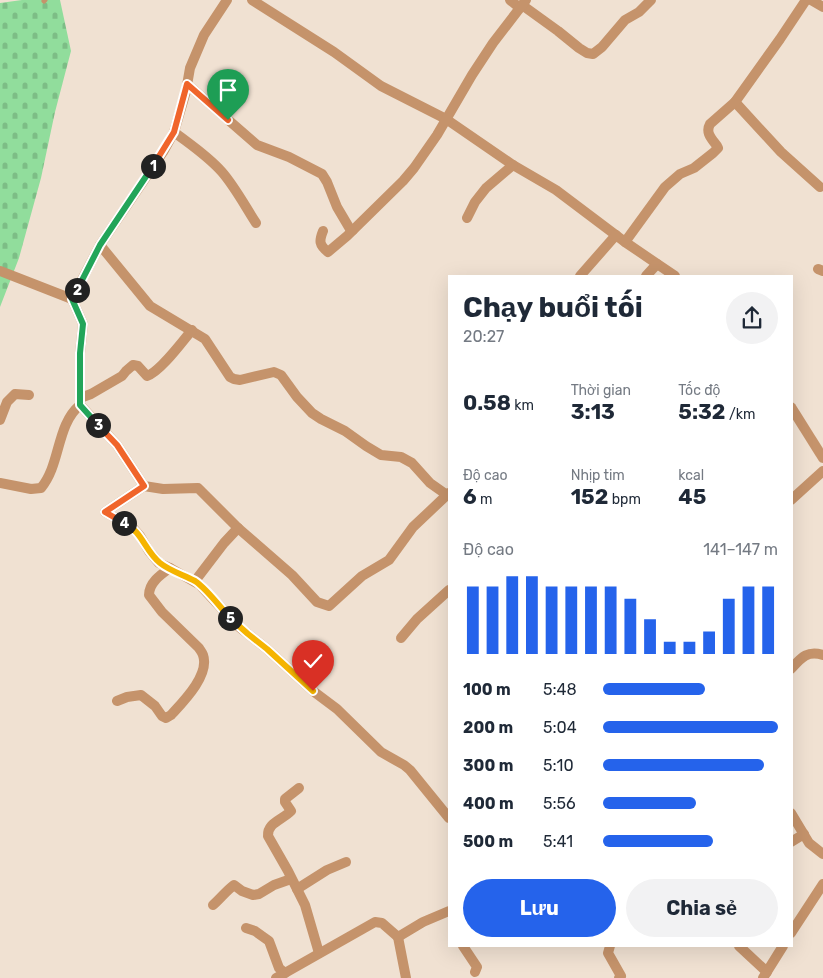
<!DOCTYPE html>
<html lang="vi">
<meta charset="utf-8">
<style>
:root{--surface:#fff;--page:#f2f2f3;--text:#1f2937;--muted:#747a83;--accent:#2563eb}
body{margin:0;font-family:Rubik,sans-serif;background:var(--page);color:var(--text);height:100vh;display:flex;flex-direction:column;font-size:19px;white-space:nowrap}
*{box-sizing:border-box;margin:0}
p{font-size:16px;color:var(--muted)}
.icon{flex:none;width:28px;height:28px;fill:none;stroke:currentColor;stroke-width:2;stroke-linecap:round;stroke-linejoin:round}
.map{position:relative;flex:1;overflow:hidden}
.panel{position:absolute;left:448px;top:275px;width:345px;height:672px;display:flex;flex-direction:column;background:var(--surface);border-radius:0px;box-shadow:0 5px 20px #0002}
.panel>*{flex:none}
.pin{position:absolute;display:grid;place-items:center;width:42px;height:42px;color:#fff;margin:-51px -21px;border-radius:50% 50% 50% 0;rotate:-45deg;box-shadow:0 0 5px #0007}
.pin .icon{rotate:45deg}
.km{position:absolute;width:25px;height:25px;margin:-12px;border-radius:50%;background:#222;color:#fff;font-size:14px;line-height:25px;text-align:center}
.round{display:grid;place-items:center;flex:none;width:52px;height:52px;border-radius:26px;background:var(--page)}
.headline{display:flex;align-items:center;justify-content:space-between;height:85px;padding:0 15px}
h1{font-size:28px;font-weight:700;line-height:38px}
.figures{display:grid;grid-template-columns:repeat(3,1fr);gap:8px;height:85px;padding:5px 15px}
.figures div{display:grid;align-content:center}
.figures b{font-size:21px;font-weight:700}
.figures small{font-size:14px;font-weight:400}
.figures p{font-size:14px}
.chart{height:140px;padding:10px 15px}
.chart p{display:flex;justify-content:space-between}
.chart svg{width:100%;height:90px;margin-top:5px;stroke:var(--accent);stroke-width:6}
.button{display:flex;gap:10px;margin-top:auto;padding:10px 15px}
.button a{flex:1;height:58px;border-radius:30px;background:var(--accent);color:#fff;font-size:20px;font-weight:700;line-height:58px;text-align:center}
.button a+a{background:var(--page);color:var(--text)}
ul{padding:0 15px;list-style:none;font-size:16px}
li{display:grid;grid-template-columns:80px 60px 1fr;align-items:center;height:38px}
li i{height:12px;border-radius:6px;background:var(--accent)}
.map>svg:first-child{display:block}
</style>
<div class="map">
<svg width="823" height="978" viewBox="0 0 823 978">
<defs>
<pattern id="cemetery-stones" width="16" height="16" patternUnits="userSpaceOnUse" patternTransform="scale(1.25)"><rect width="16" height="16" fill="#91dd9c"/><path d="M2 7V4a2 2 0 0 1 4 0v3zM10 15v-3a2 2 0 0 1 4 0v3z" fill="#7dbd86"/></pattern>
</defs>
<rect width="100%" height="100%" fill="#f0e1d2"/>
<!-- cemetery -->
<polygon fill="url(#cemetery-stones)" points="22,0 60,0 71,51 55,112 41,178 19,258 0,307 0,3"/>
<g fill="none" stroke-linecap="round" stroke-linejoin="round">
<!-- service -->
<polyline stroke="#c5936b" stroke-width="5" points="44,1 45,0"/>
<!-- minor -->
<g stroke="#c5936b" stroke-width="10">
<polyline points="227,0 204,35 190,68 186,91 174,132 163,152 100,245 72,299 83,324 80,353 80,405 117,445 144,486 163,489 198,488 238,528 292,575 317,602 329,606 362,576 389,560 413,527 449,493"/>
<polyline points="252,0 334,52 381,86 446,119 513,165 556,190 625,242 675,276"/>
<polyline points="510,0 520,8"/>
<polyline points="811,0 823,7"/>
<polyline points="522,5 558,31 579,48 587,53 593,54 602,47 625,20 639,12 651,0"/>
<polyline points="187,84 257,145 289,157 322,174 327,182 337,207 350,229 353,230"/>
<polyline points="735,102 781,152 820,187"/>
<path d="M174,132C191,145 208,156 222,172C235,187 245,206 256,223"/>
<polyline points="467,218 475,202 486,188 513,165"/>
<path d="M323,231C319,241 319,245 328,252L347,236L403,181L414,168L437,135L472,75L493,43L526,0"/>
<path d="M625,242L665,187L680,174L694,168L713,153L718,148L717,146C712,139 705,133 710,124L735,102L780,39L806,0"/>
<polyline points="100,245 150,306 205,339 230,377 234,379 240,380 274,372 281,375 297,397 312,413 321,419 345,431 366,446 381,455 401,457 412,463 430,483 447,495"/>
<polyline points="818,269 823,271"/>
<polyline points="0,271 72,299"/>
<polyline points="580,276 616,235"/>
<polyline points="646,276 657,264"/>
<path d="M80,398L91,394L122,376L126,371L133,365L138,366L147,376C160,372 182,342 192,330"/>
<polyline points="791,407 823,458"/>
<polyline points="0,420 7,402 15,394 29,395"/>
<path d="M0,483L31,489L41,488C61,464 56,425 80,405"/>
<polyline points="144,486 105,512 133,528 140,536 149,551 159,563 170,568"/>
<polyline points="791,500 823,471"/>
<polyline points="195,581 224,543 238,528"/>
<polyline points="401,638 417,619 449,590"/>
<path d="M791,669C801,658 807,650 823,655"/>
<path d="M117,701L127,697L141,695L155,706L162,716L166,718L171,715C183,702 210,675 203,655C202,652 200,650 199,648L162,612L149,595C149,583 160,575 170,568L200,585L238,626L267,649L313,691L337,709L381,752L404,765L410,770L449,818"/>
<path d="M299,788L285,799V802L291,811C282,820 267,823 268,836L288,871L305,905L319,953"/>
<polyline points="791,813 809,843 823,854"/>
<polyline points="791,842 804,834"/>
<polyline points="297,889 327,870 346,862"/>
<path d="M213,905C220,899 226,891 234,885L242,891L253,895L259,894L274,885L291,879"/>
<polyline points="246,928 255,931 269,941 279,968 285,973"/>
<polyline points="791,933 823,884"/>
<polyline points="398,937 406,978"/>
<polyline points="463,946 477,967 475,972"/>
<polyline points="610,946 608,953 621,976 619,978"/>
<polyline points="739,946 767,972"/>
<polyline points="276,978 375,922 382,923 398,937 423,922 449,911"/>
<polyline points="763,978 783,946"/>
</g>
</g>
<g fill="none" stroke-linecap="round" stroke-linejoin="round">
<!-- split-1 casing -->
<g stroke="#fff" stroke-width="10">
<polyline id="split-1" points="153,166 174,132 187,84 228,120"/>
</g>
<!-- split-2 casing -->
<g stroke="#fff" stroke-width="10">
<polyline id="split-2" points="77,290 100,245 153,166"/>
</g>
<!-- split-3 casing -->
<g stroke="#fff" stroke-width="10">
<polyline id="split-3" points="77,290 72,299 83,324 80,353 80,405 98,425"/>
</g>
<!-- split-4 casing -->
<g stroke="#fff" stroke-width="10">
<polyline id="split-4" points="98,425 117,445 144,486 105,512 124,523"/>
</g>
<!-- split-5 casing -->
<g stroke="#fff" stroke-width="10">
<path id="split-5" d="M124,523C142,531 145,551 160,563C170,571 184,575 195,581C207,589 220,607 230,618"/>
</g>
<!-- split-6 casing -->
<g stroke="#fff" stroke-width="10">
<polyline id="split-6" points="230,618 248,634 267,649 313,691"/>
</g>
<!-- split-1 -->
<use href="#split-1" stroke="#f0652b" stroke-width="6"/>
<!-- split-2 -->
<use href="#split-2" stroke="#22a559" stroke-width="6"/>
<!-- split-3 -->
<use href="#split-3" stroke="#22a559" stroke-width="6"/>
<!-- split-4 -->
<use href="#split-4" stroke="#f0652b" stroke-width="6"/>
<!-- split-5 -->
<use href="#split-5" stroke="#f5b400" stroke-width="6"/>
<!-- split-6 -->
<use href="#split-6" stroke="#f5b400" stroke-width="6"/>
</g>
</svg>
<div class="pin" style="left:228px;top:120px;background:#1e9e55"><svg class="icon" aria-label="arrive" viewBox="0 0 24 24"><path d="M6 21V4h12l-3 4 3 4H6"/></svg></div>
<div class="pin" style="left:313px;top:691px;background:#d93025"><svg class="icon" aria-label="check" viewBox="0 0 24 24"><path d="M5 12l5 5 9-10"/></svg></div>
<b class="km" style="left:153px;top:166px">1</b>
<b class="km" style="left:77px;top:290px">2</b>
<b class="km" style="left:98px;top:425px">3</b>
<b class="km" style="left:124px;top:523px">4</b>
<b class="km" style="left:230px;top:618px">5</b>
<section class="panel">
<div class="headline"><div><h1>Chạy buổi tối</h1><p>20:27</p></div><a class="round"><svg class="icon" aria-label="share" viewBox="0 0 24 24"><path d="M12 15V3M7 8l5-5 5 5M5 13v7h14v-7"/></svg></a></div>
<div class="figures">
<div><b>0.58<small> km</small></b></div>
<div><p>Thời gian</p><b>3:13</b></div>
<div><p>Tốc độ</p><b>5:32<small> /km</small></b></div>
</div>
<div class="figures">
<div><p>Độ cao</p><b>6<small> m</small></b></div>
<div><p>Nhịp tim</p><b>152<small> bpm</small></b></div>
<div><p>kcal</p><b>45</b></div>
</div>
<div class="chart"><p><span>Độ cao</span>141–147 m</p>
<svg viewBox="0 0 160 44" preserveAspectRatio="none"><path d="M5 44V11M15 44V11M25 44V6M35 44V6M45 44V11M55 44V11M65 44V11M75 44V11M85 44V17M95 44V27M105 44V38M115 44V38M125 44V33M135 44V17M145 44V11M155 44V11"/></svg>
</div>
<ul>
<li><b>100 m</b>5:48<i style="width:58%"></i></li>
<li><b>200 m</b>5:04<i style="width:100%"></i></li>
<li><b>300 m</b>5:10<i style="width:92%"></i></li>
<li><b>400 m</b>5:56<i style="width:53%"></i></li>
<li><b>500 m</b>5:41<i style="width:63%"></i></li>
</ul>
<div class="button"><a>Lưu</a><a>Chia sẻ</a></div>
</section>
</div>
